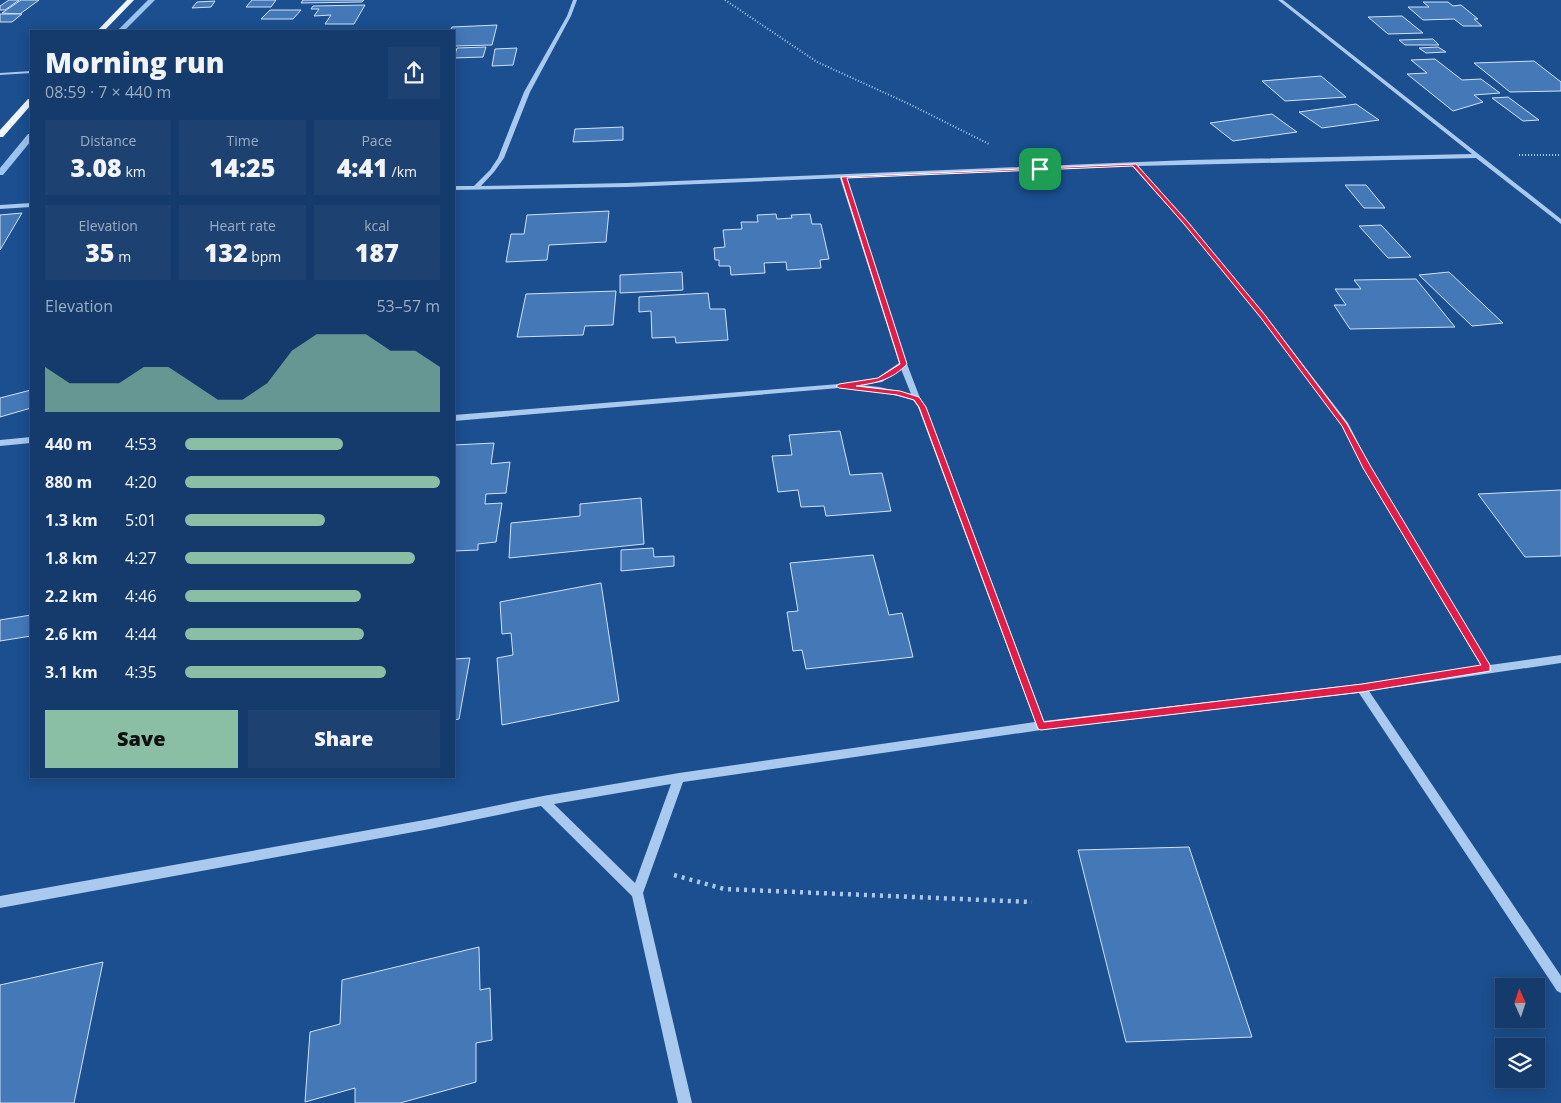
<!DOCTYPE html>
<meta charset="utf-8">
<style>
:root{--surface:#143b6b;--page:#1d4271;--text:#f1f3f6;--muted:#9dadc1;--line:#33557e;--accent:#8abfa5}
body{margin:0;font-family:"Open Sans",sans-serif;background:var(--page);color:var(--text);height:100vh;display:flex;flex-direction:column;font-size:19px;white-space:nowrap}
*{box-sizing:border-box;margin:0}
p{font-size:16px;color:var(--muted)}
.icon{flex:none;width:28px;height:28px;fill:none;stroke:currentColor;stroke-width:2;stroke-linecap:round;stroke-linejoin:round}
.map{position:relative;flex:1;overflow:hidden}
.side{position:absolute;left:30px;top:30px;width:425px;height:748px;display:flex;flex-direction:column;background:var(--surface);border-radius:0px;box-shadow:0 2px 12px #0003,0 0 0 1px var(--line)}
.side>*{flex:none}
.needle{width:32px;rotate:357deg}
.buttons{position:absolute;left:1495px;top:978px;display:grid;gap:10px}
.buttons a{display:grid;place-items:center;width:50px;height:50px;border-radius:0px;background:var(--surface);box-shadow:0 2px 12px #0003,0 0 0 1px var(--line);font-size:25px}
.pin{position:absolute;display:grid;place-items:center;width:42px;height:42px;color:#fff;margin:-21px;border-radius:10px;box-shadow:0 2px 8px #0006}
.round{display:grid;place-items:center;flex:none;width:52px;height:52px;border-radius:0px;background:var(--page)}
.head{display:flex;align-items:center;justify-content:space-between;height:85px;padding:0 15px}
h1{font-size:28px;font-weight:800;line-height:38px}
.metrics{display:grid;grid-template-columns:repeat(3,1fr);gap:8px;height:85px;padding:5px 15px}
.metrics div{display:grid;align-content:center;border-radius:0px;background:var(--page);text-align:center}
.metrics b{font-size:25px;font-weight:800}
.metrics small{font-size:14px;font-weight:400}
.metrics p{font-size:14px}
.chart{height:140px;padding:10px 15px}
.chart p{display:flex;justify-content:space-between}
.chart svg{width:100%;height:90px;margin-top:5px;fill:var(--accent);opacity:.7}
.primary-button{display:flex;gap:10px;margin-top:auto;padding:10px 15px}
.primary-button a{flex:1;height:58px;border-radius:0px;background:var(--accent);color:#111;font-size:20px;font-weight:800;line-height:58px;text-align:center}
.primary-button a+a{background:var(--page);color:var(--text)}
ul{padding:0 15px;list-style:none;font-size:16px}
li{display:grid;grid-template-columns:80px 60px 1fr;align-items:center;height:38px}
li i{height:12px;border-radius:6px;background:var(--accent)}
.map>svg:first-child{display:block}
</style>
<div class="map">
<svg width="1561" height="1103" viewBox="0 0 1561 1103">
<rect width="100%" height="100%" fill="#1b4f8f"/>
<g fill="none" stroke-linecap="round" stroke-linejoin="round">
<!-- stream -->
<g fill="#9cc4f0" fill-rule="evenodd">
<polygon points="148,0 155,0 124,31 117,31"/>
<polygon points="28,134 31,134 31,141 3,175 0,175 0,168"/>
</g>
</g>
<!-- building -->
<g fill="#4478b7" stroke="#cfe3fa">
<polygon points="9,0 19,0 5,10 0,10 0,6"/>
<polygon points="21,0 39,0 20,14 2,13"/>
<polygon points="252,0 276,0 271,7 246,7"/>
<polygon points="303,0 364,0 362,2 301,3"/>
<polygon points="215,1 211,7 192,8 197,2"/>
<polygon points="1423,2 1448,2 1453,6 1461,5 1478,19 1474,19 1482,26 1463,26 1454,19 1423,20 1408,7 1429,7"/>
<polygon points="365,5 354,24 325,24 331,15 314,16 319,9 311,9 313,6"/>
<polygon points="270,10 301,10 293,19 261,19"/>
<polygon points="0,14 22,14 12,22 0,22"/>
<polygon points="1402,16 1423,33 1388,34 1368,17"/>
<polygon points="497,25 492,45 454,46 454,31 450,31 452,27"/>
<polygon points="1433,39 1439,45 1405,45 1399,40"/>
<polygon points="486,47 483,57 454,58 457,48"/>
<polygon points="1438,47 1446,52 1426,53 1419,48"/>
<polygon points="517,48 513,65 492,66 495,49"/>
<polygon points="1435,59 1462,80 1481,79 1500,93 1474,95 1483,102 1453,111 1407,74 1427,73 1411,60"/>
<polygon points="1534,61 1561,82 1561,91 1510,92 1474,63"/>
<polygon points="1321,76 1346,97 1285,101 1262,81"/>
<polygon points="1508,97 1539,120 1523,121 1492,98"/>
<polygon points="1356,104 1379,120 1322,128 1299,112"/>
<polygon points="1272,114 1297,132 1233,141 1210,123"/>
<polygon points="623,127 623,140 573,142 575,129"/>
<polygon points="1345,185 1366,185 1385,208 1364,208"/>
<polygon points="609,211 606,242 549,245 547,260 506,262 511,234 524,234 527,215"/>
<polygon points="22,213 0,250 0,215"/>
<polygon points="776,214 777,219 792,218 791,215 810,214 812,224 821,224 829,259 820,260 821,268 787,270 786,262 764,263 765,273 731,275 730,266 719,266 719,260 715,260 714,248 725,247 723,230 742,229 741,222 758,222 757,215"/>
<polygon points="1381,225 1411,257 1388,258 1359,226"/>
<polygon points="682,272 683,290 620,293 620,275"/>
<polygon points="1449,272 1503,323 1472,326 1419,275"/>
<polygon points="1416,279 1455,327 1350,329 1334,305 1346,305 1335,289 1361,289 1354,280"/>
<polygon points="616,291 613,325 585,326 583,335 517,337 526,294"/>
<polygon points="708,293 710,309 725,309 728,340 676,343 675,337 652,338 651,311 639,312 639,297"/>
<polygon points="31,390 31,408 0,417 0,398"/>
<polygon points="840,431 850,475 882,473 891,511 826,516 824,506 801,507 798,490 778,492 772,456 792,455 789,435"/>
<polygon points="494,443 491,464 510,462 506,493 486,494 485,504 502,503 496,542 478,544 478,550 454,551 454,445"/>
<polygon points="1561,490 1561,556 1525,557 1478,494"/>
<polygon points="641,498 644,544 509,558 511,523 580,516 580,504"/>
<polygon points="653,548 654,557 674,556 674,566 621,571 621,550"/>
<polygon points="873,555 889,615 902,613 913,657 806,669 802,650 793,651 787,612 798,611 790,563"/>
<polygon points="601,583 619,701 502,725 497,658 513,655 511,633 502,634 500,602"/>
<polygon points="31,615 31,636 0,641 0,620"/>
<polygon points="470,658 459,719 454,720 454,659"/>
<polygon points="1189,847 1252,1037 1126,1042 1078,850"/>
<polygon points="479,947 480,990 490,988 492,1040 476,1043 476,1082 400,1103 355,1103 355,1088 305,1102 310,1032 340,1024 342,980"/>
<polygon points="103,962 74,1103 0,1103 0,985"/>
</g>
<g fill="none" stroke-linecap="round" stroke-linejoin="round">
<!-- path-far1 -->
<g stroke="#a9c9ee" stroke-width="2" stroke-dasharray="1 2" stroke-linecap="butt">
<polyline points="725,0 817,62 907,103 989,144"/>
<polyline points="1519,155 1561,155"/>
</g>
<!-- path -->
<polyline stroke="#a9c9ee" stroke-width="4.5" stroke-dasharray="3 5" stroke-linecap="butt" points="674,875 724,889 1032,902"/>
<!-- minor -->
<g fill="#a9c9ee" fill-rule="evenodd">
<path d="M573,0H577L571,16L530,92L504,158L494,172L481,186L627,183L1189,160L1472,154L1278,0H1283L1561,219V224L1476,158L1138,166L1188,222L1265,315L1348,423L1371,468L1490,665L1561,655V663L1369,691L1561,976V993L1557,991L1359,693L1041,730L683,782L643,893L692,1103H678L632,896L541,806L430,829L0,908V896L430,819L543,796L679,773L1035,722L918,407L913,400L879,391L839,388L454,421V415L839,384H851V382H854L877,378L899,363L840,178L627,187L454,190V186H474L490,170L498,158L524,92L567,16ZM1132,166L1184,224L1261,317L1342,426L1363,468L1481,666L1361,684L1044,721L926,407L920,398L907,364L846,178ZM901,369L911,394L879,387L861,385L882,382ZM671,784L635,883L554,804Z"/>
<polygon points="31,71 31,73 0,75 0,73"/>
<polygon points="31,203 31,207 0,209 0,205"/>
<polygon points="31,437 31,443 0,446 0,440"/>
</g>
<!-- major -->
<g fill="#f0f6ff" fill-rule="evenodd">
<polygon points="127,0 134,0 104,31 97,31"/>
<polygon points="28,99 31,99 31,105 3,137 0,137 0,130"/>
</g>
</g>
<!-- route -->
<path fill="#e11d48" stroke="#fff" fill-rule="evenodd" d="M1136,164L1188,222L1265,315L1347,424L1371,467L1490,665V671L1362,692L1041,730L1038,729L919,407L914,400L897,395L839,388L836,386L839,384L878,378L900,364L841,177ZM1133,166L1184,224L1261,318L1342,426L1363,468L1481,665L1362,684L1044,722L926,407L919,397L900,391L856,386C876,383 892,380 907,364L847,178Z"/>
</svg>
<div class="buttons">
<a><svg class="needle" viewBox="-14 -14 28 28"><path d="M0-13l5 13h-10z" fill="#e53935"/><path d="M0 13l5-13h-10z" fill="#9dadc1"/></svg></a>
<a><svg class="icon" aria-label="layers" viewBox="0 0 24 24"><path d="M12 4l9 5-9 5-9-5zM3 14l9 5 9-5"/></svg></a>
</div>
<div class="pin" style="left:1040px;top:169px;background:#1e9e55"><svg class="icon" aria-label="arrive" viewBox="0 0 24 24"><path d="M6 21V4h12l-3 4 3 4H6"/></svg></div>
<section class="side">
<div class="head"><div><h1>Morning run</h1><p>08:59 · 7 × 440 m</p></div><a class="round"><svg class="icon" aria-label="share" viewBox="0 0 24 24"><path d="M12 15V3M7 8l5-5 5 5M5 13v7h14v-7"/></svg></a></div>
<div class="metrics">
<div><p>Distance</p><b>3.08<small> km</small></b></div>
<div><p>Time</p><b>14:25</b></div>
<div><p>Pace</p><b>4:41<small> /km</small></b></div>
</div>
<div class="metrics">
<div><p>Elevation</p><b>35<small> m</small></b></div>
<div><p>Heart rate</p><b>132<small> bpm</small></b></div>
<div><p>kcal</p><b>187</b></div>
</div>
<div class="chart"><p><span>Elevation</span>53–57 m</p>
<svg viewBox="0 0 160 44" preserveAspectRatio="none"><path d="M0 44V22L10 30L20 30L30 30L40 22L50 22L60 30L70 38L80 38L90 30L100 14L110 6L120 6L130 6L140 14L150 14L160 22V44z"/></svg>
</div>
<ul>
<li><b>440 m</b>4:53<i style="width:62%"></i></li>
<li><b>880 m</b>4:20<i style="width:100%"></i></li>
<li><b>1.3 km</b>5:01<i style="width:55%"></i></li>
<li><b>1.8 km</b>4:27<i style="width:90%"></i></li>
<li><b>2.2 km</b>4:46<i style="width:69%"></i></li>
<li><b>2.6 km</b>4:44<i style="width:70%"></i></li>
<li><b>3.1 km</b>4:35<i style="width:79%"></i></li>
</ul>
<div class="primary-button"><a>Save</a><a>Share</a></div>
</section>
</div>
